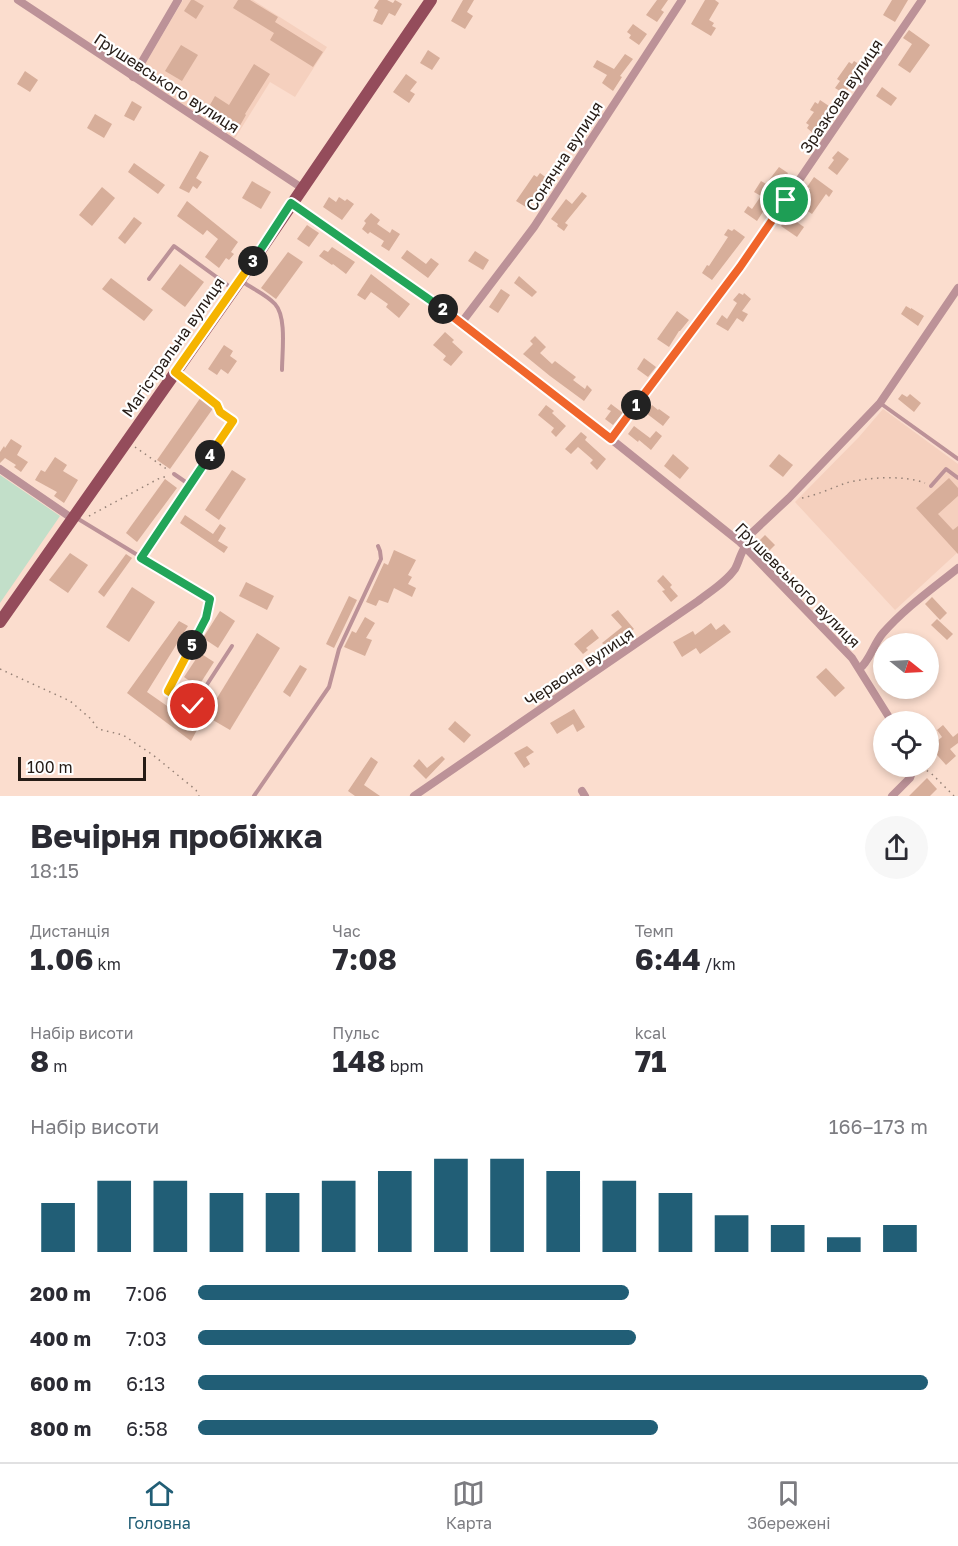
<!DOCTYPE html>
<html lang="uk">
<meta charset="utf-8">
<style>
:root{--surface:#fff;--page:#f7f7f7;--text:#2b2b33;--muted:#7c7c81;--line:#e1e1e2;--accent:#215e76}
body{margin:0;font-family:"Golos Text",sans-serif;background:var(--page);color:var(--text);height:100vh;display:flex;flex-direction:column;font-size:22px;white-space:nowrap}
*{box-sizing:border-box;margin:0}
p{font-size:20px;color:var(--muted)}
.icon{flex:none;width:33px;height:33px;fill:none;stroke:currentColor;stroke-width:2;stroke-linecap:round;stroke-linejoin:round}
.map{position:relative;height:796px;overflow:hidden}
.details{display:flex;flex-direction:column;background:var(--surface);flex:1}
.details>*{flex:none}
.needle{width:39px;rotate:108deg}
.buttons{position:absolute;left:873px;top:633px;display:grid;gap:12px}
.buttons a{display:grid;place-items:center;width:66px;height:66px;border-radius:50%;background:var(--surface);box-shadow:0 3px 9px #0003;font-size:30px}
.scale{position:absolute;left:18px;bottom:15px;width:128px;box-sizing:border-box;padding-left:6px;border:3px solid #251b15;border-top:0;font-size:16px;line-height:21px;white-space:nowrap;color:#251b15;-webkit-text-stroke:4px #fff;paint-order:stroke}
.pin{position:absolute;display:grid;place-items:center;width:51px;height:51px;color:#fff;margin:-26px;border:3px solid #fff;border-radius:50%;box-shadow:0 2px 6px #0007}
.km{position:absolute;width:30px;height:30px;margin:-15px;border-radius:50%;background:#222;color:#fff;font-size:16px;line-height:30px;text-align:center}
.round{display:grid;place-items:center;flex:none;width:63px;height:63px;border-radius:32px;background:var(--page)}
.head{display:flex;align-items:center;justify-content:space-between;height:102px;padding:0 30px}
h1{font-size:33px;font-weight:700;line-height:45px}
.figures{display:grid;grid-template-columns:repeat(3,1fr);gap:9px;height:102px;padding:6px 30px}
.figures div{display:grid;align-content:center}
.figures b{font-size:30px;font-weight:700}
.figures small{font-size:16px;font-weight:400}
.figures p{font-size:16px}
.chart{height:168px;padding:12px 30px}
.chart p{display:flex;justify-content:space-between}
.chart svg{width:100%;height:108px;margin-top:6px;stroke:var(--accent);stroke-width:6}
ul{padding:0 30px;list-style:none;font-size:20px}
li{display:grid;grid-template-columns:96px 72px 1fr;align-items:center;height:45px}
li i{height:15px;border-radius:8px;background:var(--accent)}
.tabs{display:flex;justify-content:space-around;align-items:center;height:84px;border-top:2px solid var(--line);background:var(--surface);font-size:16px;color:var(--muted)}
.tabs a{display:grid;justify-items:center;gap:3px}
.tabs .selected{color:var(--accent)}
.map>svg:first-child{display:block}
</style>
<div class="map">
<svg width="958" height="796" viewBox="0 0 958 796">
<rect width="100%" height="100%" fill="#fbddce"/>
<!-- built -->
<g fill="#f5d0be">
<polygon points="183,0 253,0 327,47 295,97 270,82 234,140 143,80 141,72 145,64"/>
<polygon points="883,409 958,464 958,552 895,610 795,502 859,437"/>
</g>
<!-- green -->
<polygon fill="#c2dfc9" points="0,475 60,516 0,603"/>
<!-- building -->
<g fill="#d7ae9a">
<polygon points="191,0 194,0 204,6 196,19 184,11"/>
<polygon points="238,0 250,0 278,17 275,22 323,52 313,67 270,40 274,33 233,8"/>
<polygon points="379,0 387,0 393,3 395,0 402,4 395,16 389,13 382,25 373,21 378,10 374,8"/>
<polygon points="463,0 474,0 467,12 473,16 465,29 451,21"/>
<polygon points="657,0 668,0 661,10 664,12 657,22 646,15"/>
<polygon points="705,0 715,0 719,3 709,20 714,23 712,26 716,28 711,36 691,24"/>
<polygon points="892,0 908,0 895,22 883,15"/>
<polygon points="633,24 647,34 639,45 629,38 631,35 627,32"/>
<polygon points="909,30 930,45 910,73 898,65 912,44 903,38"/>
<polygon points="181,45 198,55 182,81 165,71"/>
<polygon points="428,50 440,58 432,70 420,63"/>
<polygon points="625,54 633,59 620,76 622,77 613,91 602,83 607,75 593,67 597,60 614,69"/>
<polygon points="854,61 862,66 850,82 852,83 845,94 835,88 840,81 837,79 849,62 852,64"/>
<polygon points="254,64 270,74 245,114 246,115 238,129 207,110 215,96 229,105"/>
<polygon points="25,71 38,80 30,92 17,84"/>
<polygon points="406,74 417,82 410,91 415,94 409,103 393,92"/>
<polygon points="882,87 897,98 891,106 876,96"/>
<polygon points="820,100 832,108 814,134 807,128 809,125 806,123 814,112 810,110 815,102 818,104"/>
<polygon points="132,101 142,107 134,121 124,116"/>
<polygon points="95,114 112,124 104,138 87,128"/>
<polygon points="200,151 209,156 196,178 202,182 197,189 193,186 189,193 179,188"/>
<polygon points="838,151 849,159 837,175 828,168 834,160 832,158"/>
<polygon points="134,163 165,185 158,194 128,172"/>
<polygon points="779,167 788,173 757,221 744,212 748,206 752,209 761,196 754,192 761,181 766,184"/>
<polygon points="540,173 548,179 529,209 516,201 534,175 537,177"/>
<polygon points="814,177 833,191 829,197 826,194 812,214 799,205 810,188 807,187"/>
<polygon points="252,181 271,192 261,209 242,198"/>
<polygon points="102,187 115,198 92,226 79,215"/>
<polygon points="582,192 587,196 565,223 568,225 564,231 557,226 558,224 551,219 566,199 572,204"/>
<polygon points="329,197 336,202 339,197 345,201 347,199 354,204 342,220 323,207"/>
<polygon points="187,201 238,242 231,252 234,254 229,260 226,258 219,268 205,257 218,239 207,230 203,235 177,216"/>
<polygon points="371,213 380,220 377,224 390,233 392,229 400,234 389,251 381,246 384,241 370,232 368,234 362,229 366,223 364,221"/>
<polygon points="788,216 804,227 797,237 781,226"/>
<polygon points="134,217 142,223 125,244 118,238"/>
<polygon points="307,225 319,233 309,247 297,239"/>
<polygon points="728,229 732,231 734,229 745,237 712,280 702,273 707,265 709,266 728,237 724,235"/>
<polygon points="332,247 355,262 346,274 333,264 332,265 319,256 324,250 328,252"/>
<polygon points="407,250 426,264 431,258 439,264 428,278 401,258"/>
<polygon points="475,251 489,260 483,270 468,261"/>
<polygon points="288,252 303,262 276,299 261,288"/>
<polygon points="180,264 204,282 185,307 161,289"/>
<polygon points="371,274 410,304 399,318 386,307 388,304 371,292 365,300 357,295"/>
<polygon points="519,276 537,292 532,297 514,283"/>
<polygon points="111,278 153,310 144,321 102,289"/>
<polygon points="501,289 510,295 498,313 489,307"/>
<polygon points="739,293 743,295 744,293 751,299 742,311 748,314 743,322 737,318 728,331 716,324 722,315 727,319 737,303 733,300"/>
<polygon points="906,306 911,309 911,308 924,316 918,326 901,314"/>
<polygon points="677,311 689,320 680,331 679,331 669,347 657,339"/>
<polygon points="445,332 454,340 452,342 463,352 451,366 443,360 446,356 433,345"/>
<polygon points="535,336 546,347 540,353 552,364 555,361 576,377 573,380 585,389 587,385 592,390 584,401 550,376 523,354 533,344 530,341"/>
<polygon points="224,345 233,351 230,356 237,361 228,374 221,369 217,375 208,369"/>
<polygon points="644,358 656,367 648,377 637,369"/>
<polygon points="902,394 907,397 910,394 921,403 914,412 898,399"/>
<polygon points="201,397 214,407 170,469 157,460"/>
<polygon points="611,404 623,413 613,425 605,419 611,411 607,409"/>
<polygon points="546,405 554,411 552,413 566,426 556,437 551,432 554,428 538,415"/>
<polygon points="652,405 658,410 659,409 670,417 663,426 646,413"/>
<polygon points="634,426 650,438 656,431 662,436 651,450 639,440 638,442 628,434"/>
<polygon points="581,432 587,437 585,440 606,459 597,470 590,463 593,460 578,447 571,454 565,449"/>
<polygon points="11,439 22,446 17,455 28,462 21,472 14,467 16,465 5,458 0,463 0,452 4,446 5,448"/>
<polygon points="673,454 689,468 680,479 664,466"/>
<polygon points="779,454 793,465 783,477 769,466"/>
<polygon points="55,457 67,465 63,471 78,480 64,503 54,496 57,492 35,480 41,470 45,472"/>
<polygon points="232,470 246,479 219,520 205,510"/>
<polygon points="949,478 958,488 958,496 938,514 953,530 958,526 958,554 916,508"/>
<polygon points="165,479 177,488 137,542 126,533"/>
<polygon points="185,515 213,534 220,524 226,528 218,541 228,547 224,553 180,523"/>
<polygon points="765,535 775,545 766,554 756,544"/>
<polygon points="394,550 416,560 408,575 412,577 408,584 416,588 412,597 394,588 388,603 379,600 376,606 366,602 384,563 388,565"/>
<polygon points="70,553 88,565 68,593 49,580"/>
<polygon points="126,554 132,558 104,597 98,592"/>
<polygon points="663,575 672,585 670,587 678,596 671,602 662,591 665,590 657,581"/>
<polygon points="246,582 274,596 267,610 239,596"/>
<polygon points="132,587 155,602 129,642 106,627"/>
<polygon points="349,596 357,600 334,648 326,644"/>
<polygon points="932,597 947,613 940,620 925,604"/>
<polygon points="618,610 634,629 616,642 615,641 608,648 602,643 622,627 611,615"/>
<polygon points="220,611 235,621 218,648 203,638"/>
<polygon points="365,617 375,623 366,638 372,640 365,656 344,647 352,631 356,633"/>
<polygon points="937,619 953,634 947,640 931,625"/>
<polygon points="179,621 188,626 147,692 193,724 193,727 197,730 191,741 127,693"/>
<polygon points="711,623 716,630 724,624 731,632 700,654 696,648 682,657 673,642 693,631 695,635"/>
<polygon points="592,629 599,638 586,648 588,650 583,654 574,644"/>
<polygon points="257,633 280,648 230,730 206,716"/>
<polygon points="200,653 214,662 198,687 184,677"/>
<polygon points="300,665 307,669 290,697 283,692"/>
<polygon points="826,668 845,688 835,697 816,677"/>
<polygon points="574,709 585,727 577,732 573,724 557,734 550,723"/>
<polygon points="455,721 471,735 464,743 448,729"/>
<polygon points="943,725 953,737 958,733 958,743 950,749 956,756 946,765 930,747 942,737 937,730"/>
<polygon points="527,746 534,752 526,757 530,764 524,768 514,753"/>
<polygon points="442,756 445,759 426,779 413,766 419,759 427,768"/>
<polygon points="371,757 378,762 364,785 380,796 355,796 348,791"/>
<polygon points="927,778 937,789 930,796 909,796"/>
</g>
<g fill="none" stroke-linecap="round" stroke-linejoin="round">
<!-- path -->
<g stroke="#968277" stroke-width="1.5" stroke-dasharray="1.5 4.5" stroke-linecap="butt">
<polyline points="183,378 217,405 218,407"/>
<polyline points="135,447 168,470"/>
<path d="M802,498C817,495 832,488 846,483C868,477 905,475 925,483"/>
<polyline points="89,516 158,479 167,476"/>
<polyline points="0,669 70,701 91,719 98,729 123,735 153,755 196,790 199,796"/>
<polyline points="922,767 933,775 954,796"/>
</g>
<!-- lane -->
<g stroke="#bc9298" stroke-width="4">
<polyline points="149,279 174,246 233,289"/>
<path d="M243,282C253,289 267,295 275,304C287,317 282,353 282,370"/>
<polyline points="880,403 958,459"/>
<polyline points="174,474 190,485"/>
<polyline points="931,486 946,469 958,478"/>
<polyline points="75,517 210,599 206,618 168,691 193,706 232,646"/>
<polyline points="141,558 233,421 220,412"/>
<polyline points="254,796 329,687 339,649 381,559 380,551 378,546"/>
</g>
<!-- street -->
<g stroke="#bc9298" stroke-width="8">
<polyline points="18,0 302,188"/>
<polyline points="133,77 178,0"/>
<polyline points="291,203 462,322 611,439 741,543 852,658 892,722"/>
<polyline points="462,322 534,227 682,0"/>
<polyline points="611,439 740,267 922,0"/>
<polyline points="0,469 73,519"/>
<polyline points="741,543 789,498 880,403 958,288"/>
<path d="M860,668C869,662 874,643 883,633C905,608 932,589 958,568"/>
<polyline points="582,791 585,796"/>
<path d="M414,796L698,601C711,591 726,582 735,569C739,562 740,554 745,547"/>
<polyline points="892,796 910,778 914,766"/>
</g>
<!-- primary -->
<polyline stroke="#944c5b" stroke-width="12" points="0,622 234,289 431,0"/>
</g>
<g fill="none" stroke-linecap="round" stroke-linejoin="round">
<!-- split-1 casing -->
<g stroke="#fff" stroke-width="12">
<polyline id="split-1" points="636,405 740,267 786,200"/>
</g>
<!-- split-2 casing -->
<g stroke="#fff" stroke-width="12">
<polyline id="split-2" points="443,309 611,439 636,405"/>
</g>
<!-- split-3 casing -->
<g stroke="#fff" stroke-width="12">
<polyline id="split-3" points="253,261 291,203 443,309"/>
</g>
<!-- split-4 casing -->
<g stroke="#fff" stroke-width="12">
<polyline id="split-4" points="210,455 233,421 220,412 217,405 175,372 253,261"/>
</g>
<!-- split-5 casing -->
<g stroke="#fff" stroke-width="12">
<polyline id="split-5" points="192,645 206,618 210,599 141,558 210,455"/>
</g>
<!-- split-6 casing -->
<g stroke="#fff" stroke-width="12">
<polyline id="split-6" points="192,645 168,691 193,706"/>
</g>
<!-- split-1 -->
<use href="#split-1" stroke="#f0652b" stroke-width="8"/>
<!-- split-2 -->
<use href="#split-2" stroke="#f0652b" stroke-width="8"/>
<!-- split-3 -->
<use href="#split-3" stroke="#22a559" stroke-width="8"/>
<!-- split-4 -->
<use href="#split-4" stroke="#f5b400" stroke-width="8"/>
<!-- split-5 -->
<use href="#split-5" stroke="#22a559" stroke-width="8"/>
<!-- split-6 -->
<use href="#split-6" stroke="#f5b400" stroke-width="8"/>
</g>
<g text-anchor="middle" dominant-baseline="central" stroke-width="4.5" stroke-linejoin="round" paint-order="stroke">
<!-- street labels -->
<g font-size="16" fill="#251b15" stroke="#fff">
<text transform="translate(167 83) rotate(33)">Грушевського вулиця</text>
<text transform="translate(841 96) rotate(-56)">Зразкова вулиця</text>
<text transform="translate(564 156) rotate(-57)">Сонячна вулиця</text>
<text transform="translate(173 347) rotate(-55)">Магістральна вулиця</text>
<text transform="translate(798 585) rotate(45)">Грушевського вулиця</text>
<text transform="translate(579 667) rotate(-34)">Червона вулиця</text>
</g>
</g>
</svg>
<div class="buttons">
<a><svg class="needle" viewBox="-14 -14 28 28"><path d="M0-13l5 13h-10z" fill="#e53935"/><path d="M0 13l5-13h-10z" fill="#7c7c81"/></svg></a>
<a><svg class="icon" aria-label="locate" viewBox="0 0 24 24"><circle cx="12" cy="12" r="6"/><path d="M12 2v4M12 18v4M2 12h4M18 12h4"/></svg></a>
</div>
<div class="scale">100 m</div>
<div class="pin" style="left:786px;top:200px;background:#1e9e55"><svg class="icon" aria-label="arrive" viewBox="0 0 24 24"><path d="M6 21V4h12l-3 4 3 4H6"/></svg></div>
<div class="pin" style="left:193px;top:706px;background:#d93025"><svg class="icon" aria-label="check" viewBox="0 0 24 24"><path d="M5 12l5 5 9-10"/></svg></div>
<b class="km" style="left:636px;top:405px">1</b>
<b class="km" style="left:443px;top:309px">2</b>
<b class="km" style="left:253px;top:261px">3</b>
<b class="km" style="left:210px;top:455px">4</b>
<b class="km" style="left:192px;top:645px">5</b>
</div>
<section class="details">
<div class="head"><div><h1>Вечірня пробіжка</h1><p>18:15</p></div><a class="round"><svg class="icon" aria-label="share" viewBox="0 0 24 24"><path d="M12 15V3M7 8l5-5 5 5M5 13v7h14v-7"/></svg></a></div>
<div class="figures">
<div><p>Дистанція</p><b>1.06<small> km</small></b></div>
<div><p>Час</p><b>7:08</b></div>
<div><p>Темп</p><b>6:44<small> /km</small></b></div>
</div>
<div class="figures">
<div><p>Набір висоти</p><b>8<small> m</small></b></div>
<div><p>Пульс</p><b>148<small> bpm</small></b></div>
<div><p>kcal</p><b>71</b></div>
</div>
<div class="chart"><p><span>Набір висоти</span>166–173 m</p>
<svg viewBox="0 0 160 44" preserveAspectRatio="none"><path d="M5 44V24M15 44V15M25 44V15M35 44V20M45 44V20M55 44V15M65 44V11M75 44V6M85 44V6M95 44V11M105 44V15M115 44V20M125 44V29M135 44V33M145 44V38M155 44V33"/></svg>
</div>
<ul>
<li><b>200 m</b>7:06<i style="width:59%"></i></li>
<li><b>400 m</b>7:03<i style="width:60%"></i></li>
<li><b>600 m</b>6:13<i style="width:100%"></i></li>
<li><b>800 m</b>6:58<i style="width:63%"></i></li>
</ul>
</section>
<nav class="tabs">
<a class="selected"><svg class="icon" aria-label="home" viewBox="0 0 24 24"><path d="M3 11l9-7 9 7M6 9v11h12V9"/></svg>Головна</a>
<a><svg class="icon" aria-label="map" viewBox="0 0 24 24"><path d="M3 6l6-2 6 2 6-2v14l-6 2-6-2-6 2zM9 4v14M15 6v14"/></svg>Карта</a>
<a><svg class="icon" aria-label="saved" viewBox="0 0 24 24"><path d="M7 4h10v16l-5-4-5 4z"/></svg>Збережені</a>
</nav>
